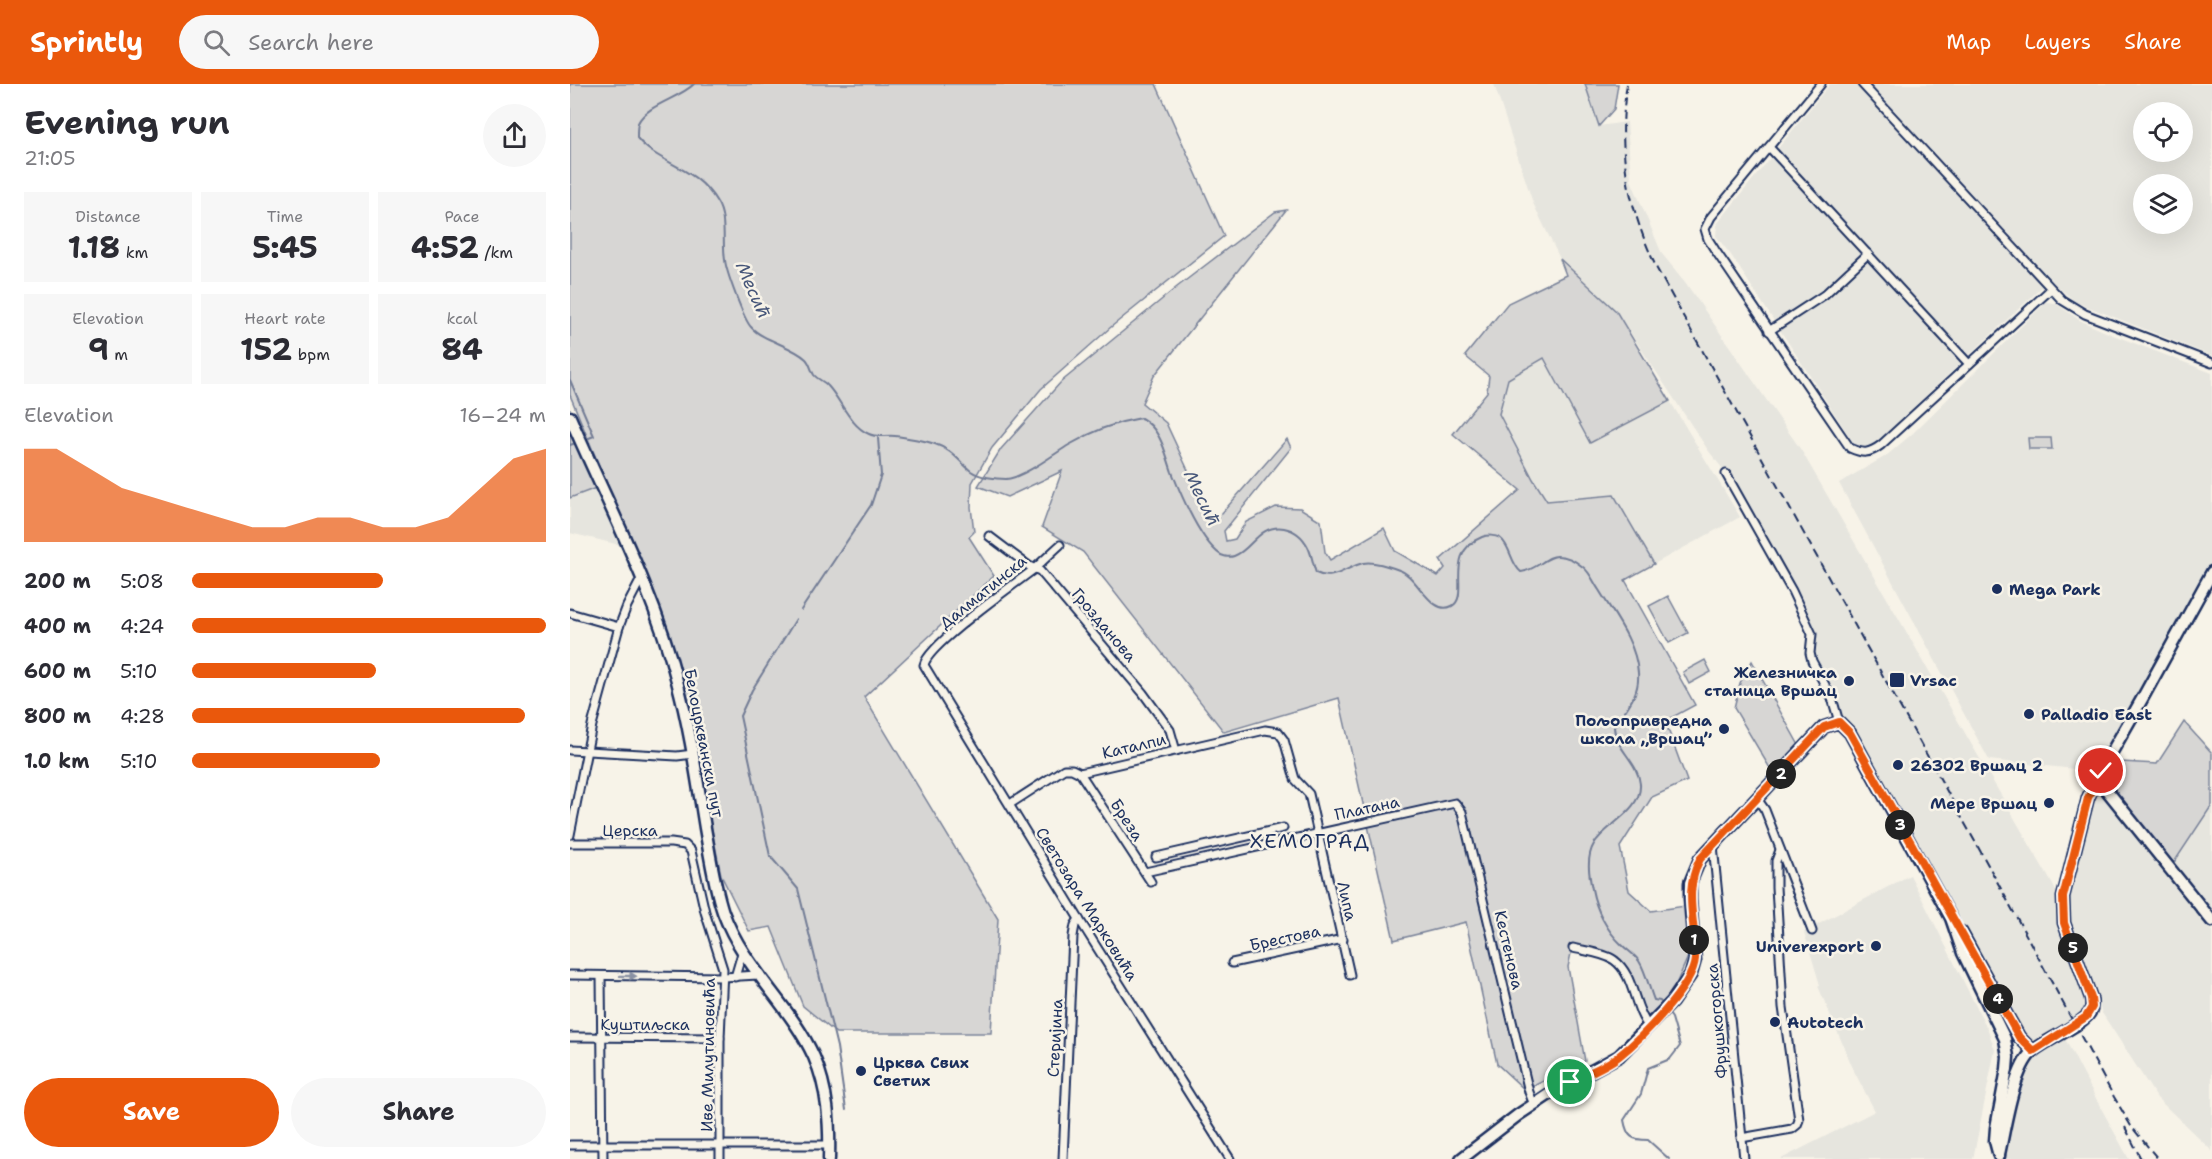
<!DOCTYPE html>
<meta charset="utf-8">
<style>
:root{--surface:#fff;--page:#f7f7f7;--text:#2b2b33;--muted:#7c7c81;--accent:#ea580c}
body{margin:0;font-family:"Shantell Sans",sans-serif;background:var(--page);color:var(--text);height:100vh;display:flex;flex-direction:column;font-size:22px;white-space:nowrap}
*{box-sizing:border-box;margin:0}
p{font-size:20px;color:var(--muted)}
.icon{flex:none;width:33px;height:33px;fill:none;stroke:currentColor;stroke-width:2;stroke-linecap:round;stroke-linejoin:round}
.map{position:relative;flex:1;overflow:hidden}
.side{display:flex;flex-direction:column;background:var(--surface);width:570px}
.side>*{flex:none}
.tools{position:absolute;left:1563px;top:18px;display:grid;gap:12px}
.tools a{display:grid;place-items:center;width:60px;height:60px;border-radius:50%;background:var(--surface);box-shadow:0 6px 24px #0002;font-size:30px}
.pin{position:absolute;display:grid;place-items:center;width:51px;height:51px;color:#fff;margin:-26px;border:3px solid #fff;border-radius:50%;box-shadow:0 2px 6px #0007}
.km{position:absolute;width:30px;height:30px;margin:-15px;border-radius:50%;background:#222;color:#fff;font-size:16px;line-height:30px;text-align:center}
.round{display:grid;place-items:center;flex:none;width:63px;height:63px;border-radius:32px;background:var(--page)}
.headline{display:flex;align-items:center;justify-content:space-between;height:102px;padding:0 24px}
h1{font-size:33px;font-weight:700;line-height:45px}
.figures{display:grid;grid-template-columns:repeat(3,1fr);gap:9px;height:102px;padding:6px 24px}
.figures div{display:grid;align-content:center;border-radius:0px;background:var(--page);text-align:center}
.figures b{font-size:30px;font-weight:700}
.figures small{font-size:16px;font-weight:400}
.figures p{font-size:16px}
.chart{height:168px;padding:12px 24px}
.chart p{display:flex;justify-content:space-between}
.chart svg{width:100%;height:108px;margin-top:6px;fill:var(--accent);opacity:.7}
.primary-button{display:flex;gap:12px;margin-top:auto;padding:12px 24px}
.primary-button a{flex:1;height:69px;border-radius:36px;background:var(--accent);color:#fff;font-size:24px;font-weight:700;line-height:69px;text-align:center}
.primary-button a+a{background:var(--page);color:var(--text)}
ul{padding:0 24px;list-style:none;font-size:20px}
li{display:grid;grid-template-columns:96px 72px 1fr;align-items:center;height:45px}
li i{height:15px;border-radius:8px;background:var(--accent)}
header{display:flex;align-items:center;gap:36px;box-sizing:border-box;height:84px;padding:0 30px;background:var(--accent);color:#fff}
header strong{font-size:28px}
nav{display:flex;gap:33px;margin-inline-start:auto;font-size:21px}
.search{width:420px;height:54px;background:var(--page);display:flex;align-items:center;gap:15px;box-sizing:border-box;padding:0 21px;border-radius:33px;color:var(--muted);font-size:22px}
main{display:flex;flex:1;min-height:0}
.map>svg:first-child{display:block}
</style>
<header>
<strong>Sprintly</strong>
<div class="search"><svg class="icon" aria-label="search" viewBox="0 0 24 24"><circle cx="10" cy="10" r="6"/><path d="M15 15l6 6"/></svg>Search here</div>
<nav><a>Map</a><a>Layers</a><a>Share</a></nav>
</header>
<main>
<section class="side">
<div class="headline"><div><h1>Evening run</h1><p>21:05</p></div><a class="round"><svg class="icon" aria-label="share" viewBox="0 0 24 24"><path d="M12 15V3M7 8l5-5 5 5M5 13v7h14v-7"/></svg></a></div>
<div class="figures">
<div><p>Distance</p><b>1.18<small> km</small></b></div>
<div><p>Time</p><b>5:45</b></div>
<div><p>Pace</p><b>4:52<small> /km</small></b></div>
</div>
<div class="figures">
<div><p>Elevation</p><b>9<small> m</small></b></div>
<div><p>Heart rate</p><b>152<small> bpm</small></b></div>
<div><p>kcal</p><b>84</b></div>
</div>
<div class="chart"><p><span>Elevation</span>16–24 m</p>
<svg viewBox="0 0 160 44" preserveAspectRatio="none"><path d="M0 44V6L10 6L20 14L30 22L40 26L50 30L60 34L70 38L80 38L90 34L100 34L110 38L120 38L130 34L140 22L150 10L160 6V44z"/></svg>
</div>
<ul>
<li><b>200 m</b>5:08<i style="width:54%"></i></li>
<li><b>400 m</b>4:24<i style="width:100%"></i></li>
<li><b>600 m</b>5:10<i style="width:52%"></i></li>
<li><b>800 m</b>4:28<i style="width:94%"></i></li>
<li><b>1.0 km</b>5:10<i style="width:53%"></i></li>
</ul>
<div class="primary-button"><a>Save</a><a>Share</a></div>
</section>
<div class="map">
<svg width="1642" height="1075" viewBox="0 0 1642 1075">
<rect width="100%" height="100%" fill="#f7f3e8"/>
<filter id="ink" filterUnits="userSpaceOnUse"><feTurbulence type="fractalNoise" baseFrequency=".0167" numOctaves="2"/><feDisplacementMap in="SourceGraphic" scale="12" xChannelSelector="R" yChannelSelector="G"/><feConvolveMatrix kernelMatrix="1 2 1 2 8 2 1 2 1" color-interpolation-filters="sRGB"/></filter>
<g filter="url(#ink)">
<!-- built -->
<g fill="#e6e5de" fill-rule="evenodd">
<polygon points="924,0 1015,0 1029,42 1057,38 1061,96 1092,170 1115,198 1231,366 1483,801 1488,812 1487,835 1515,914 1513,931 1465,957 1451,952 1302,682 1271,630 1243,573 1239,534 1197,459 1152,384 1138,366 1046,227 990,175 963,119"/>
<polygon points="1260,0 1285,0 1472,203 1305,359 1295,364 1285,361 1161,171 1146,152 1147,140"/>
<path d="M1300,0H1642V272L1506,218L1490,205ZM1574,28H1612V68H1574ZM1574,100H1612V140H1574Z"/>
<polygon points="1476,218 1485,219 1511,237 1538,249 1642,289 1642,478 1524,687 1419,676 1269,399 1316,372 1342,350"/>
<polygon points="974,274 1020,359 1100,317 1170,433 1084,480 1044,411 977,417 963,395 929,330 938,295"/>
<polygon points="26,404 50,461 0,449 0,414"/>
<polygon points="1527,696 1642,841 1642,1067 1587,1014 1532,929 1496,833 1498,813"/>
<polygon points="1642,721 1642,830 1603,780"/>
<polygon points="1340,791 1418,946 1425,966 1403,1075 1211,1075 1305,1027 1285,989 1248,902 1250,901 1234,848"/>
<polygon points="1494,953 1532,1026 1559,1075 1433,1075 1456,985 1465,970"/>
</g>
<!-- green -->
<g fill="#d7d6d4" stroke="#798299" stroke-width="1.5">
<polygon points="0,0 586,0 654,152 541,243 471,305 422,364 402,399 401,423 404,448 399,453 424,492 294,613 428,835 421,949 266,949 233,922 201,843 179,847 151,791 116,617 76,495 0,311"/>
<polygon points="1015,0 1048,0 1044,25 1029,42"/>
<polygon points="716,126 584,292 572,319 596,339 636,425 644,438 717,355 721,364 654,447 656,457 665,455 676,438 706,423 730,424 751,437 755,468 760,476 814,444 825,467 868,492 875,484 870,476 950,406 883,350 917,308 919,292 895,272 938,219 996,191 990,175 1046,227 1100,317 1020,359 974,274 938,295 929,330 963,395 977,417 1044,411 1084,480 1055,496 1125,621 1095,637 1117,697 1082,713 1050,763 1059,807 1081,827 1115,822 1121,866 1103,907 1079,933 1072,929 1058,888 1048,873 1003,860 998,883 1015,977 955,1006 927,980 896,838 824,856 769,614 654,648 513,468 472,443 492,387 437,413 408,402 431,365 491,298 607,203 705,128"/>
<polygon points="0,348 26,404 0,414"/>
<polygon points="1458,354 1481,354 1482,365 1459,365"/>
<polygon points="1098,512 1118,549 1099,559 1079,522"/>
<polygon points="1135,576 1141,588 1119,600 1113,588"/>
<polygon points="1182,577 1230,663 1201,686 1164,624 1170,599"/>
<polygon points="1614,638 1642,669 1642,721 1603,780 1536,694 1551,678 1587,680"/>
</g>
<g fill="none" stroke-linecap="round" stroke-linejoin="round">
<!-- stream -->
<g stroke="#727c95" stroke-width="2">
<path d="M124,0C110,14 76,21 68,39C67,43 67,49 67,54C89,81 125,81 147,118C157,134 152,157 155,176C156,187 174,236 181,243C193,257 221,261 236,275C240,279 241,286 244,291C248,296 254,297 258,302C271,316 280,342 299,350C307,354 316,351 325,352C334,353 357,357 365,360C381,365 389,377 401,387C409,393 426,395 436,395C453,394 484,370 499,361C521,348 546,338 571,334C591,345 595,368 602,388C611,411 629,452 647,468C651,472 658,474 664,472C682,466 688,440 714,444C725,446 733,453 738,463C742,471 743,481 746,489C763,498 776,483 793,479C804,477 818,482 829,486C847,491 861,533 882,522C901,512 872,469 912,453C917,451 925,451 930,454C941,462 940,479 951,488C967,486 977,471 988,472C997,472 1007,478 1013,483C1020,488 1024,499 1029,506C1044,531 1066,558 1068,589C1070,612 1055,625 1044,643C1045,665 1068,677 1070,700C1072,727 1035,741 1024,760C1016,773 1019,791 1022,805C1026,826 1037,847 1052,861C1057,866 1065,871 1069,877C1076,888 1079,904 1084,916L1090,917L1094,922"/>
<polyline points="0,296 24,352 14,356"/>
<polyline points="0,361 3,360"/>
<polyline points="231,526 301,421 311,391 308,354"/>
<polyline points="226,535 182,606 170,632 200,772 228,805 267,963 276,1026"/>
<path d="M1097,927L1102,934L1110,962L1100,975L1078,984L1071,1010L1054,1036C1057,1053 1062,1056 1078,1056L1099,1075"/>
</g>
<!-- street casing -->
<g stroke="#1b2f5e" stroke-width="11">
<g id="street">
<path d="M1251,0L1141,133L1135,145L1138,155L1145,166L1280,364C1293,370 1299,370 1311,361L1481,205"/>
<polyline points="1292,0 1492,216 1515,230 1642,279"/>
<polyline points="1199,63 1399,280"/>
<polyline points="1199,247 1254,211 1298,170"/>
<polyline points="1156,390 1222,507 1242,550 1240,569 1242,577 1262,614 1269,638"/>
<polyline points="419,452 459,482 470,487 573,609 600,646 606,667"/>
<path d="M490,461C481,469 472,478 463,486C442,502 358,561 354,581L509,835L660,1075"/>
<polyline points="0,529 49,543"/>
<polyline points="0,666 107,672 123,670"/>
<polyline points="510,689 581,798"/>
<polyline points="1188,716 1195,726 1242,847"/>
<polyline points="440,720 494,685 502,685 510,689 695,646 708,648 714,656 725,695 739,710 780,891"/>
<polyline points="0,751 22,641 49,543 57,522 71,495"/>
<polyline points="0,759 101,759 115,761 121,767 135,828 153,885 150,954 150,1075"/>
<polyline points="1143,761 1174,1075"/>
<polyline points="586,773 713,744"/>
<polyline points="575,788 885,719 892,728 959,1008 964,1021"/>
<path d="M1003,864C1015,867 1034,869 1044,876C1065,891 1063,924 1079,943"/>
<polyline points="662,879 773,855"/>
<polyline points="0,891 153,893 188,891"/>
<polyline points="31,892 33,1075"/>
<polyline points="165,893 172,869"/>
<polyline points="0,953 150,954"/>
<polyline points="1171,1054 1222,1045 1227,1041 1229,1036 1213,923 1206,803 1206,777 1210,766"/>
<polyline points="0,1061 259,1061"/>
<polyline points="493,1075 503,852 505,841 509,835"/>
</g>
</g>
<!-- secondary casing -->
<g stroke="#1b2f5e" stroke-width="15">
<g id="secondary">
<polyline points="1527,694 1642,837"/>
<polyline points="1391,848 1449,953 1463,967"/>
<path d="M1429,1070C1435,1044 1443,986 1462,968C1475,956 1513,941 1520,928C1522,924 1522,919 1521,914L1494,839L1493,813L1518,714L1527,694L1572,615L1642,488"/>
<polyline points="891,1075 948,1031 981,1009 1049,972 1102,918 1121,890 1125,876 1120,815 1120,799 1130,775 1254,643 1269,638 1280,649 1381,834 1393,869 1435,955 1438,973 1437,985 1426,1044 1425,1057 1429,1072"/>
</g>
</g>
<!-- primary casing -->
<g stroke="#1b2f5e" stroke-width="15">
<path id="primary" d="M0,333C37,419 84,506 107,597C120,645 127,695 135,744C140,772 144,801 153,828C174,885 220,920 244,973C258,1005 260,1040 259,1075"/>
</g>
<!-- street -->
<use href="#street" stroke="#f7f3e8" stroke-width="7"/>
<!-- secondary -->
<use href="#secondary" stroke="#f7f3e8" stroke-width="10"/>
<!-- primary -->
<use href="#primary" stroke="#f7f3e8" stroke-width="10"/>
<!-- rail -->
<g stroke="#1b2f5e" stroke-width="2" stroke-dasharray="9 4.5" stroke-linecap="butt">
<path d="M1057,0C1046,67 1059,125 1087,185L1423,790L1544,1013L1561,1042L1588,1075"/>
<polyline points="1555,1043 1571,1075"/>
</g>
</g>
<!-- one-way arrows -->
<defs><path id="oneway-solid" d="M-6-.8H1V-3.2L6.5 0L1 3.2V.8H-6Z" transform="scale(1.5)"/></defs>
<use fill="#8991a3" href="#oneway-solid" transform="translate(58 892) rotate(1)"/>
</g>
<g fill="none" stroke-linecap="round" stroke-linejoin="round" filter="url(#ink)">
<!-- route casing -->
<g stroke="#fff" stroke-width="12">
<path id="route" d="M1000,998C1016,990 1035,983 1049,972C1071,955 1123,902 1125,875C1127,838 1112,811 1130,775L1254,643L1269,638L1280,649L1449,953L1463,967L1516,933L1522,923L1521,914L1494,839L1493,813L1518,714L1531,687"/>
</g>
<!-- route -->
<use href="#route" stroke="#ea580c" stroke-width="8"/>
</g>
<!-- markers -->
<g fill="#1b2f5e" stroke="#f7f3e8" stroke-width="2">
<circle cx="1427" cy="505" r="6"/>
<rect x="1319" y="588" width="16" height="16" rx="3"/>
<circle cx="1279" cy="597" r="6"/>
<circle cx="1459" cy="630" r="6"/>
<circle cx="1154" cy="645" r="6"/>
<circle cx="1328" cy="681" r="6"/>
<circle cx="1479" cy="719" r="6"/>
<circle cx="1306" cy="862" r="6"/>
<circle cx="1205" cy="938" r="6"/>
<circle cx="291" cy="987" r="6"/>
</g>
<g text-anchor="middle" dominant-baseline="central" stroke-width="5" stroke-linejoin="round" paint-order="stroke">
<!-- poi labels -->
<g font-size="16" font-weight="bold" fill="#1b2f5e" stroke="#f7f3e8" text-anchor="start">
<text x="1439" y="505">Mega Park</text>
<text x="1267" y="588" text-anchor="end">Железничка<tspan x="1267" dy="18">станица Вршац</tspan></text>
<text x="1340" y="596">Vrsac</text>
<text x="1471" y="630">Palladio East</text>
<text x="1142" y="636" text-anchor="end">Пољопривредна<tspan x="1142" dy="18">школа „Вршац”</tspan></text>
<text x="1340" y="681">26302 Вршац 2</text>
<text x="1467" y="719" text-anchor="end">Мере Вршац</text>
<text x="1294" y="862" text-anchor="end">Univerexport</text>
<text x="1217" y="938">Autotech</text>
<text x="303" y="978">Црква Свих<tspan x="303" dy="18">Светих</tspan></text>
</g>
<!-- street labels -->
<g font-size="16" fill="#1b2f5e" stroke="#f7f3e8">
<text transform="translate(413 508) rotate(-39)">Далматинска</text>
<text transform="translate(534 541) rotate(50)">Грозданова</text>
<text transform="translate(134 659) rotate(79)">Белоцрквански пут</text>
<text transform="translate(564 662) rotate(-13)">Каталпи</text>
<text transform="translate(797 724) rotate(-12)">Платана</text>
<text transform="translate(557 736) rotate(57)">Бреза</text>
<text x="60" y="746">Церска</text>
<text transform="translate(777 817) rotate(77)">Липа</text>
<text transform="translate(517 820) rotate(58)">Светозара Марковића</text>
<text transform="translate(715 854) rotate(-12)">Брестова</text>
<text transform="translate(939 866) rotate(77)">Кестенова</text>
<text transform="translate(1147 937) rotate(-95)">Фрушкогорска</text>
<text x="75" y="940">Куштиљска</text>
<text transform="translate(485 954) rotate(-87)">Стеријина</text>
<text transform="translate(138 971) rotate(-89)">Иве Милутиновића</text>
</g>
<!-- water labels -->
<g font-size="18" font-style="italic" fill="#465679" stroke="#f7f3e8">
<text transform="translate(183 206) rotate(66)">Месић</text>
<text transform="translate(632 414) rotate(64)">Месић</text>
</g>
<!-- quarter labels -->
<g font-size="20" letter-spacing="1.5" fill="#1b2f5e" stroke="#f7f3e8">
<text x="740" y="757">ХЕМОГРАД</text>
</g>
</g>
</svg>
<div class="tools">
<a><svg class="icon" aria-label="locate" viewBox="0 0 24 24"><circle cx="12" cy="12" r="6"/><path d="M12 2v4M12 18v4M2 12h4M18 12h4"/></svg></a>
<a><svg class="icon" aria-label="layers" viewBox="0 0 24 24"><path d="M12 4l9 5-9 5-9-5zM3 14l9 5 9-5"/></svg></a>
</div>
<div class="pin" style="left:1000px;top:998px;background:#1e9e55"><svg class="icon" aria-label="arrive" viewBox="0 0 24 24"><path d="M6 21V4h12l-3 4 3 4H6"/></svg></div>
<div class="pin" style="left:1531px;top:687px;background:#d93025"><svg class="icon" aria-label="check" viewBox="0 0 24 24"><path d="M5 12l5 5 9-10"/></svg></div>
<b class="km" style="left:1124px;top:856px">1</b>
<b class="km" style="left:1211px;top:690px">2</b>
<b class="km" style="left:1330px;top:741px">3</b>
<b class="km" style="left:1428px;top:915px">4</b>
<b class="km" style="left:1503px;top:864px">5</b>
</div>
</main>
